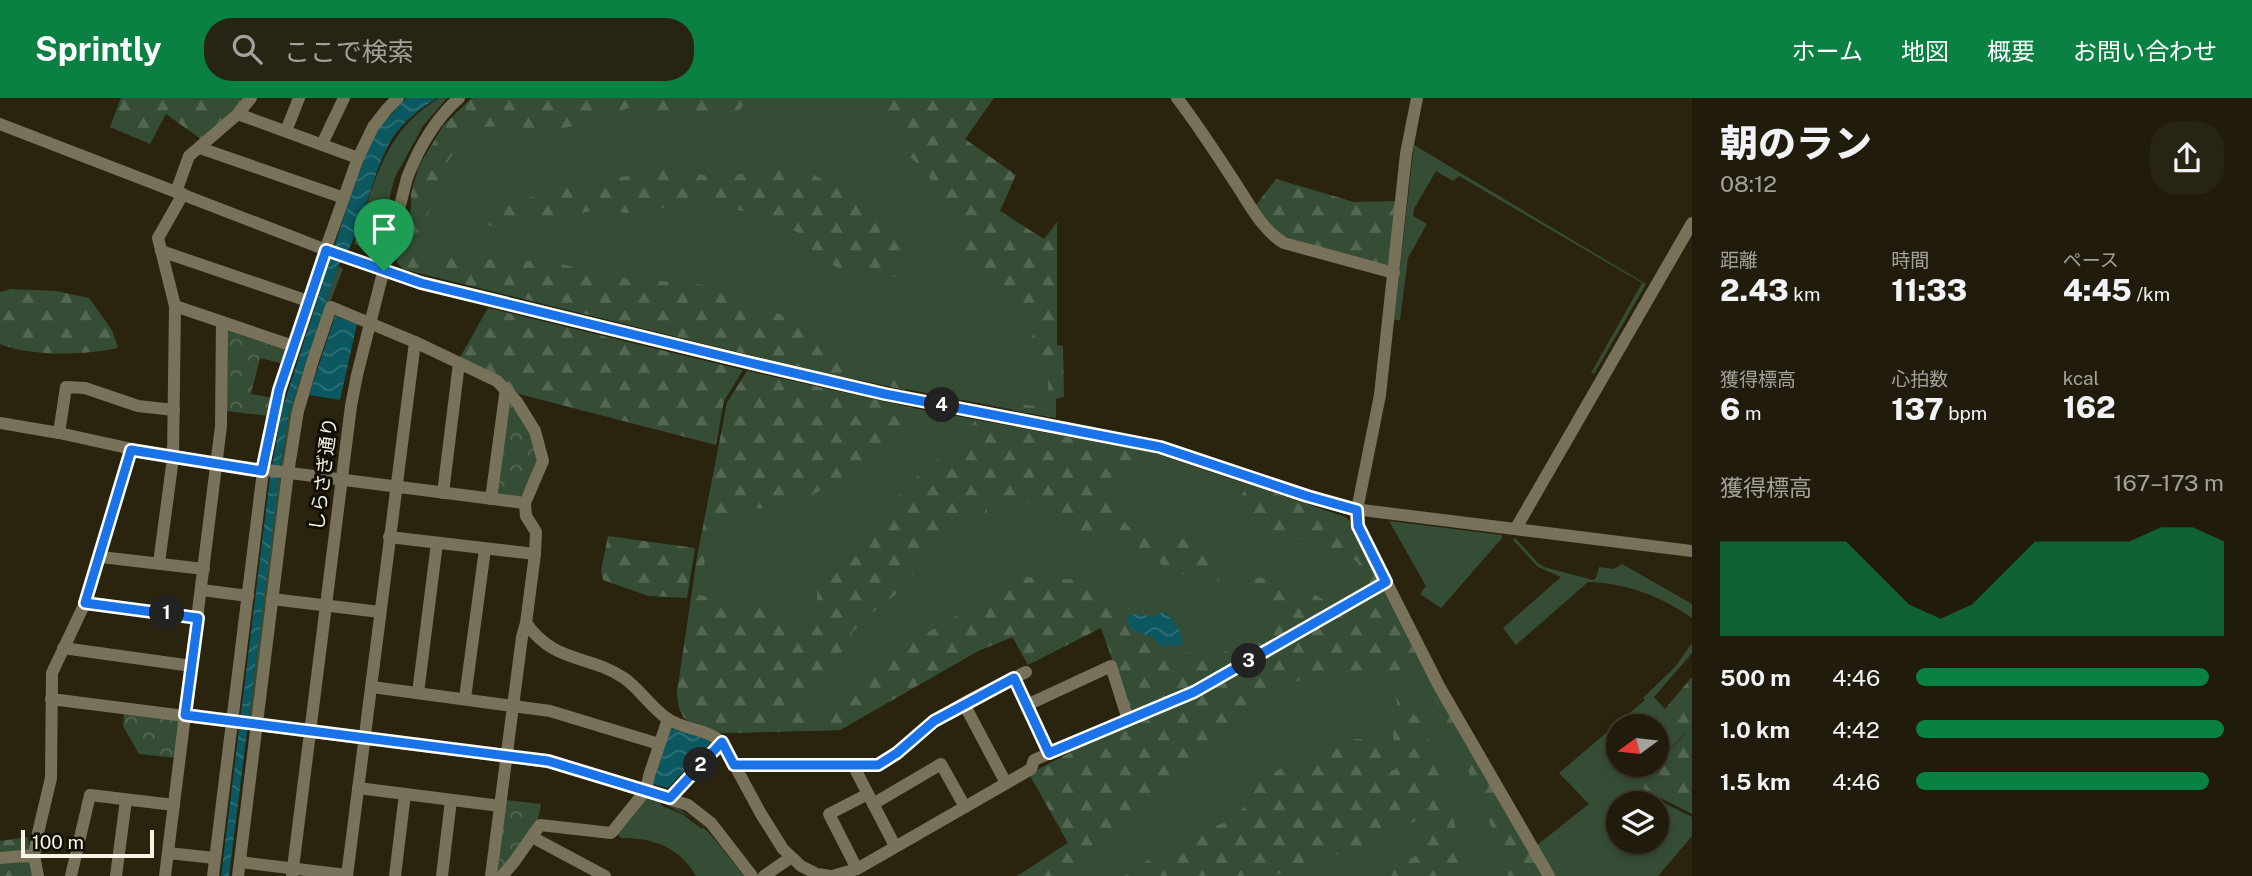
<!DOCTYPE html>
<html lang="ja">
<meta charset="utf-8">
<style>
:root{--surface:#201b0a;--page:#282413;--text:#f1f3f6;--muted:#a2a19c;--line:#3d392b;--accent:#0b8043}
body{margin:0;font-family:"Public Sans","Noto Sans JP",sans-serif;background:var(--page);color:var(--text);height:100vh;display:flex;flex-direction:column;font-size:26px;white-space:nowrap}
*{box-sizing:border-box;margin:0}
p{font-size:23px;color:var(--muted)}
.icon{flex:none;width:38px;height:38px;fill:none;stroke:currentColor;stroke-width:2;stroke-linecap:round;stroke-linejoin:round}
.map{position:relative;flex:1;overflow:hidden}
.sheet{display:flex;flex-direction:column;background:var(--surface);width:560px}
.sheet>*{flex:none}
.needle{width:46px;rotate:255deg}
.tools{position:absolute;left:1606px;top:616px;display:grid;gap:14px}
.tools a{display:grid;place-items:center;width:63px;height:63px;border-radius:50%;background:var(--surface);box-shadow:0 4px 10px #0003,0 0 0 2px var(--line);font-size:35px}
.scale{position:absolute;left:21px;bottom:18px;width:133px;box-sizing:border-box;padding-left:7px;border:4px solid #f7f3e5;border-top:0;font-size:19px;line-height:24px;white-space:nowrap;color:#f7f3e5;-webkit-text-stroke:5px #100e05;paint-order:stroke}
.pin{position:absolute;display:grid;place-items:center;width:60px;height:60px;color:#fff;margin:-72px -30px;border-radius:50% 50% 50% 0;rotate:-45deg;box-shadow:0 0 7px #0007}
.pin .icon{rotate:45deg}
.km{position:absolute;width:35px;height:35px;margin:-18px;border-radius:50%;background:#222;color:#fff;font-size:19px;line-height:35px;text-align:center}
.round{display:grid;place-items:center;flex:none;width:74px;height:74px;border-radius:28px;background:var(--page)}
.summary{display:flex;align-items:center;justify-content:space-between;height:119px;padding:0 28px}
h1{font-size:38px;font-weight:800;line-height:52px}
.figures{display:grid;grid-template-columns:repeat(3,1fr);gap:10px;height:119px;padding:7px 28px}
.figures div{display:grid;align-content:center}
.figures b{font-size:30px;font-weight:800}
.figures small{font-size:19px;font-weight:400}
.figures p{font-size:19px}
.chart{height:196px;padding:14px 28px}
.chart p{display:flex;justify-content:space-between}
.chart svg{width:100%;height:126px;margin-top:7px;fill:var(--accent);opacity:.7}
ul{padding:0 28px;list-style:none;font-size:23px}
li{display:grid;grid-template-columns:112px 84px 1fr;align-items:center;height:52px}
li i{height:18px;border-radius:9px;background:var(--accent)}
header{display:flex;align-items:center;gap:42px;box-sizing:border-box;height:98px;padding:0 35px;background:var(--accent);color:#fff}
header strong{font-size:33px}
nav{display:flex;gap:38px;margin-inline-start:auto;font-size:24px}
.search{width:490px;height:63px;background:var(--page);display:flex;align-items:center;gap:18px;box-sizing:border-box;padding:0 24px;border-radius:28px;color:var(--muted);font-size:26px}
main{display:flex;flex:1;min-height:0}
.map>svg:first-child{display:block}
</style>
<header>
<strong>Sprintly</strong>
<div class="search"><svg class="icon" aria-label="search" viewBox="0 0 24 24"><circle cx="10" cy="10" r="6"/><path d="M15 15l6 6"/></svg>ここで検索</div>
<nav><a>ホーム</a><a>地図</a><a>概要</a><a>お問い合わせ</a></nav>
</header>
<main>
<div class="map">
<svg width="1692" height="778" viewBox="0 0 1692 778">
<defs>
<pattern id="forest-firs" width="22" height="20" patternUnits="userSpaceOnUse" patternTransform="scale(1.75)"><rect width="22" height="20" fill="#364d35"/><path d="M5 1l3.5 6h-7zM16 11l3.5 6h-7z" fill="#546752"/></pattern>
<pattern id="park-crowns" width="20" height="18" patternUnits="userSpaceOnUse" patternTransform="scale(1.75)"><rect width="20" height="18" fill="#364d35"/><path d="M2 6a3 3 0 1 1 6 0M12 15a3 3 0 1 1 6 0" fill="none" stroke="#546752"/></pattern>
<pattern id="water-waves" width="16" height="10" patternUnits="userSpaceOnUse" patternTransform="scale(1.75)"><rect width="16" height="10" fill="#0c5860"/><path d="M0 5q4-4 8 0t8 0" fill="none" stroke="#307077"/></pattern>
</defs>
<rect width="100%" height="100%" fill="#2a240e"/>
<!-- green -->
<g fill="#364d35" fill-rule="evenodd">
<path d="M439,0H447L423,28L395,79L390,98V112L381,150L374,153L354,146C375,86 381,36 439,0Z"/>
<polygon points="472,0 924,0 1002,149 1057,181 1056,320 833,277 403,171 397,164 402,135 407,130 411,110 411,96 419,68 443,28"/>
<polygon points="1414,47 1646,186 1594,276 1591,275 1642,185 1459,78 1453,83 1436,73 1414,111 1413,118 1427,126 1408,160 1400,222 1394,222"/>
<polygon points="338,168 343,171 330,204 285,370 280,370 289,314"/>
<polygon points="747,273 913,310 1154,355 1345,419 1349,422 1379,481 1192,590 1106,543 1095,505 978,553 840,632 722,635 684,620 679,610 677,595 697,460 727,305"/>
<polygon points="278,380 284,381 255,619 249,618"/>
<polygon points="1389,423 1502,437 1502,440 1441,510 1420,496 1426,488"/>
<path d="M1515,440L1537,464L1544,469L1593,482L1596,480L1599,469L1614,471L1622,466L1692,506V520C1661,498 1626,485 1588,484L1516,547L1503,530L1561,479L1538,469L1513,442Z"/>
<polygon points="1378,493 1545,778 1017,778 1068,745 1055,721"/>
<path d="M1692,545V555L1654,599L1686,634L1657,665V628H1619V667H1656L1649,674L1642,694L1692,719V738L1658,778H1553L1537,747L1589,706L1559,675L1645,602L1643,600L1675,569ZM1619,705H1657V744H1619Z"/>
<path d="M645,699L660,704L662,708L682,716L702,731L704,729L694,721L663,705C701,717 720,748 744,778H696C679,749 654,740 621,740L617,735Z"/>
</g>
<!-- forest -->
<g fill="url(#forest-firs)">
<polygon points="121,0 247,0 202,42 166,16 150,46 110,29"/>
<polygon points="472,0 751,0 748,1 733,20 706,16 690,10 663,16 628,10 600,21 533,38 507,28 485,29 471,35 458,47 447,65 446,85 434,96 427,120 420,129 414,149 415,152 427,159 555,164 604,178 716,188 809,229 827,255 856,273 893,278 903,281 905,292 750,257 403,171 397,164 402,135 407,130 411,110 411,96 419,68 443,28"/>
<path d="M856,0H994L965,41L1016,77L1000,113L1044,141L1057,124V247L1063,248L1064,299L1056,301V320L1011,312L1021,306L1033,308L1049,305L1047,271C1031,256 1028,246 1036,226C1026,210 1014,198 998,186C985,177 967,173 960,156C956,146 963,135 959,124L947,119L939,112L928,75L911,60L896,37Z"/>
<polygon points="772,70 809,74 853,99 910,150 910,159 902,177 897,179 847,176 816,156 797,134 769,118 713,107 679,107 631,115 590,113 556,122 519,124 499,128 485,127 479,118 484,113 591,82 639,77 671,71 695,76 724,79"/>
<polygon points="1276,81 1354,104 1398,103 1389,169 1327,153 1278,136 1256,107"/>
<path d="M11,191L56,193L89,200L112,232L118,250C85,257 31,259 0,246V194Z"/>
<polygon points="488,210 743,272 724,303 716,347 515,295 459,261"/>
<path d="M747,273L913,310L906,325L884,346L846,376L806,401L779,411L755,410L738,416L719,433L706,455L699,497L744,505L776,513L806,527L817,524V483L829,472L868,452L877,417L925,371L955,347L976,322L1154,355L1138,365L1110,393L1109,406L1128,428L1148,443L1183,441L1216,453L1221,467L1218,483L1201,475L1168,477L1157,460L1139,462L1124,449L1114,436L1092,442L1084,441L1081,435L1018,400L995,404L986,407L988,419L980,422L969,421L939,434L932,454L896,496L864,521L852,535V544L834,564L807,584L801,600L805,618L822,620L835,615L898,552L1023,479L1085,482L1099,490L1114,504L1122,523L1131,537L1155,549L1164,558L1189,554L1215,559L1241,545L1264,529L1271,517L1246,496L1243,491C1246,488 1252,482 1257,480C1276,475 1312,494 1327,504L1345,500L1360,482L1358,465L1347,456L1260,429L1241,411L1238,404L1248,386L1345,419L1354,427L1379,481L1233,568L1132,617L1101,530L1028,567L1013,540H1010L978,553L840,632L722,635L690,624L684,620L679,610L677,595L697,460L727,305Z"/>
<polygon points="608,438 695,450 687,500 648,498 603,482 601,473"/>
<path d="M1383,491L1387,493L1545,778H1508L1507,766L1467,670L1426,580L1418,574L1411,576L1406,583L1411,594L1414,617L1423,621C1437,674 1460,721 1462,778H1369C1402,764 1436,760 1429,717L1353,751L1272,778H1125L1173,745L1194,735L1227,724L1247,707L1258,686L1289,665L1333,651L1355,641H1371L1379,647L1384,667L1387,672H1395L1397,668L1391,621L1398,610L1395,594L1385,584L1373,579L1319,575L1267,595L1236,621L1213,646L1193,677L1100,739L1067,778H1018L1068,745L1029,676Z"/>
<polygon points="1692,579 1692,716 1643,691 1649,674 1686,635 1665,611"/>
<polygon points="28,739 32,778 0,778 0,743"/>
</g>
<!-- park -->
<g fill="url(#park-crowns)">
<polygon points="229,230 286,250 284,266 260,260 251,296 274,300 270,318 226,313 226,232"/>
<polygon points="508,301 526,325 539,362 521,398 499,398 496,394"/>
<polygon points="124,616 180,623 176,660 139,656 123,628"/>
<path d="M505,702L541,706C538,735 516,754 498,774Z"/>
</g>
<!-- water -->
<g fill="url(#water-waves)">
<path d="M406,0H437C418,12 401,25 390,44C368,84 365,132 338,168L289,314L281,362L229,778H221L270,379L282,312L347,109L367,53L379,30Z"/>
<polygon points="335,218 357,226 340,302 309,297"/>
<path d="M1163,514C1173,519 1185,537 1182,547L1161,548L1151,538C1139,535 1130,535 1127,522L1130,516L1153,518Z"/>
<polygon points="671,630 713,643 668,690 653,686"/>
</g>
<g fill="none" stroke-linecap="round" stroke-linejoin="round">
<!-- minor -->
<g stroke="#79725a" stroke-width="12">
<path d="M1177,0C1198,27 1217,57 1236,86C1250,107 1262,132 1284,145L1394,175"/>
<polyline points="1417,0 1406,56 1380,297 1357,412 1358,428 1439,588 1549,778"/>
<polyline points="238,16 358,60"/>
<polyline points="0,26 329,153 421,185 885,296 1160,349 1346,410 1692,453"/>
<polyline points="286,33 299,0"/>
<polyline points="322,46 344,0"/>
<polyline points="200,50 344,100"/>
<polyline points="176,94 189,58 238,16 251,0"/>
<polyline points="161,153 308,203"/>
<polyline points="175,208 293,248"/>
<polyline points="0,325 59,335 173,360 525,405"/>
<polyline points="59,335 66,289 85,290 138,308 174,312"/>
<polyline points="443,395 459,265"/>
<polyline points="491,401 506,290"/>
<polyline points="1516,430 1692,125"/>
<polyline points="389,439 535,456"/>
<polyline points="101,459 204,471"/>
<polyline points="159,465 173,360 175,208 158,140 183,96"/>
<polyline points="202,492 248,498"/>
<polyline points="272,501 380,514"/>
<polyline points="85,505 198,520"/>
<path d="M526,525C555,566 588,556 624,580C640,591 651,610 668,621C685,632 707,631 722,644L761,716L783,751L801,768L817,776L830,778"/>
<polyline points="63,550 192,568"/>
<polyline points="1014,580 1049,655"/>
<polyline points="372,589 550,613 659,646"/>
<polyline points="418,595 437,445"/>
<polyline points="465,600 485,451"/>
<polyline points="51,601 557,665 688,707 711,725 752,778"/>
<polyline points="964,606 1006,685"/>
<polyline points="1027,607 1111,568 1128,622"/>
<path d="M734,667H878C898,658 912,640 929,627C959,605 993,590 1026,574"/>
<polyline points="854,669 895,748"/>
<polyline points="358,690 500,708"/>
<polyline points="670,700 722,644"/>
<polyline points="873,706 941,666 965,709"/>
<polyline points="532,739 605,778"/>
<polyline points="168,755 215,760"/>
<polyline points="0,760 34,757"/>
<polyline points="240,764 347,777"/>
<polyline points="857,771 829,716 868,696"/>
<polyline points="38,778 34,757 37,739 51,680 52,575 85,505 131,352"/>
<polyline points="71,778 90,697 174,707"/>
<polyline points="116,778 126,702"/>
<polyline points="165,778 221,328 222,224"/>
<polyline points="213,778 263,373 279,292 322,161 358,60 373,29 387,11 398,0"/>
<polyline points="238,778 288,375 298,313 313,262 331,209 415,244 497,283 517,304 535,333 543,363 525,405 526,418 536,434 535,456 526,525 522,539 491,778"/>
<path d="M292,778L351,308L357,277L407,80C419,49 434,22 459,0"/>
<polyline points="347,778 415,244"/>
<polyline points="395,778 405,696"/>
<polyline points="442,778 451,702"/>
<polyline points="502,778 514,764 540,727 611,735 613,733 646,692 649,678 668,621"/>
<polyline points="764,778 790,760"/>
<polyline points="832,778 857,771 1031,671 1034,662 1193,594 1386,484"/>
</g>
</g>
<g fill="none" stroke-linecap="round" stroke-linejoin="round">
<!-- route casing -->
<g stroke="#fff" stroke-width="14">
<polygon id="route" points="326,152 421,185 751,265 885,296 1160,349 1307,398 1357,412 1358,428 1386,484 1194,594 1049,655 1014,580 934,623 897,655 878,667 734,667 722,644 670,700 548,663 185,617 198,520 85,505 131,352 262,373 279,292"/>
</g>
<!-- route -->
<use href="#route" stroke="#1a73e8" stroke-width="9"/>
</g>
<g text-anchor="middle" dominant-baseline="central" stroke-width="6" stroke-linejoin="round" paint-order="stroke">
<!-- street labels -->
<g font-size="19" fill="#f7f3e5" stroke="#100e05">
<text transform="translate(323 376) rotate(-83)">しらさぎ通り</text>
</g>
</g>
</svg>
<div class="tools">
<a><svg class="needle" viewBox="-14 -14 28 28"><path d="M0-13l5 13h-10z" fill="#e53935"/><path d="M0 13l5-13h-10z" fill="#a2a19c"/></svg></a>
<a><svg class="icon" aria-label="layers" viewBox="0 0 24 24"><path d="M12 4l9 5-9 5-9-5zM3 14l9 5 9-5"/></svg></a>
</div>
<div class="scale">100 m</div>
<div class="pin" style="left:384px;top:173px;background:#1e9e55"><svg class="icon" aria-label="arrive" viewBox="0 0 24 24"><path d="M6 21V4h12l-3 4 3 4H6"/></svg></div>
<b class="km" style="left:167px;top:515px">1</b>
<b class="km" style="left:701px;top:667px">2</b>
<b class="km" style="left:1249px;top:563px">3</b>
<b class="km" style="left:942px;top:307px">4</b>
</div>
<section class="sheet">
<div class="summary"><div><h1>朝のラン</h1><p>08:12</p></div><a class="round"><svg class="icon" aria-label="share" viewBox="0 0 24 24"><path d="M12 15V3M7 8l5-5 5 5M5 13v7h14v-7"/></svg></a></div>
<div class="figures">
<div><p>距離</p><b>2.43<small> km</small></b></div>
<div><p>時間</p><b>11:33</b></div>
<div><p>ペース</p><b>4:45<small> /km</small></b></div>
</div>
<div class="figures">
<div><p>獲得標高</p><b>6<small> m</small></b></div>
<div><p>心拍数</p><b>137<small> bpm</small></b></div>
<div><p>kcal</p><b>162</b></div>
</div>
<div class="chart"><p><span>獲得標高</span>167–173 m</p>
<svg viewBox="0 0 160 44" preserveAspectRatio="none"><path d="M0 44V11L10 11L20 11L30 11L40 11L50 22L60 33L70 38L80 33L90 22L100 11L110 11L120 11L130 11L140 6L150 6L160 11V44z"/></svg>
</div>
<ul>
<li><b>500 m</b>4:46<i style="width:95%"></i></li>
<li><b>1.0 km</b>4:42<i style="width:100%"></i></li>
<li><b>1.5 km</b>4:46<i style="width:95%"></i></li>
</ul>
</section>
</main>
